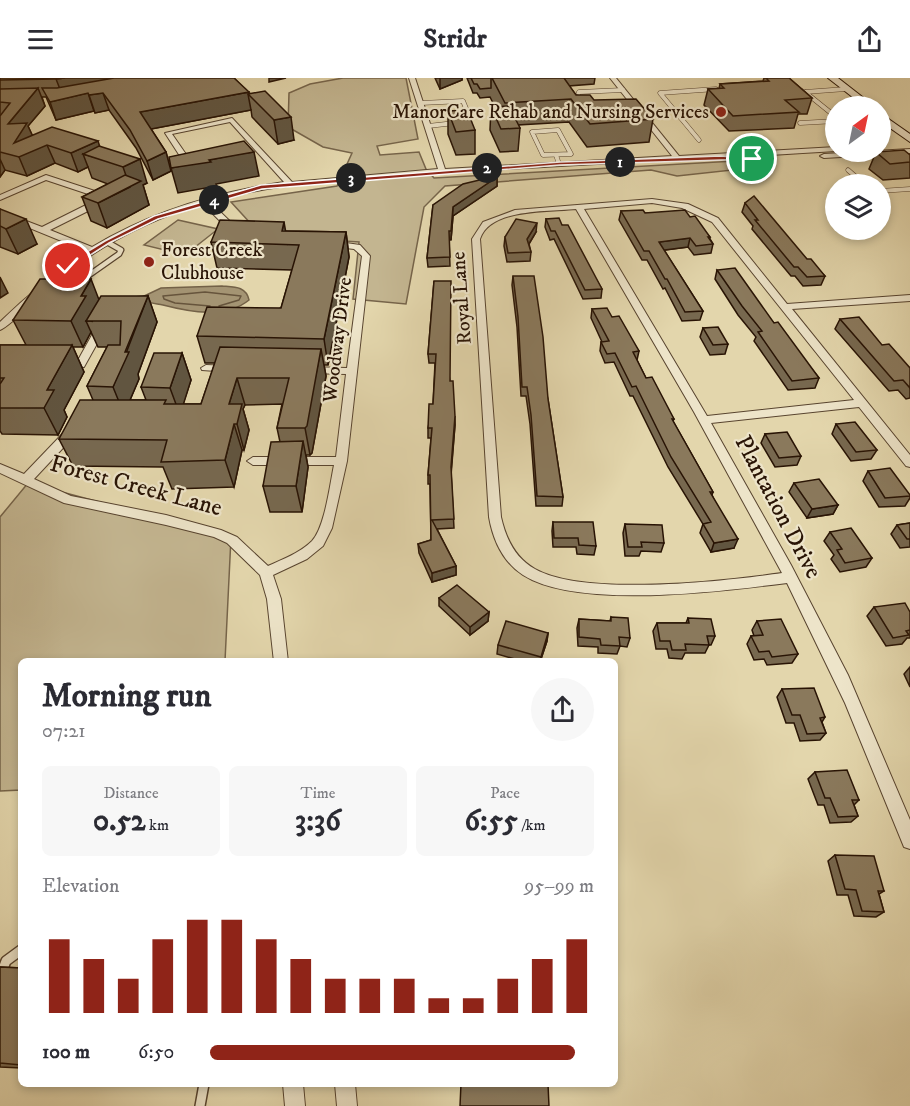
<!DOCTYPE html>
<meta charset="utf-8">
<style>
:root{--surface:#fff;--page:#f7f7f7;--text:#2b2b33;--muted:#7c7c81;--accent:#8f2418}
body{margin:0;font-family:"IM FELL DW Pica",serif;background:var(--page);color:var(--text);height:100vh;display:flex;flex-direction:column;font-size:22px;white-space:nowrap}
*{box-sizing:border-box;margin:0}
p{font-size:20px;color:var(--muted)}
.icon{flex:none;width:33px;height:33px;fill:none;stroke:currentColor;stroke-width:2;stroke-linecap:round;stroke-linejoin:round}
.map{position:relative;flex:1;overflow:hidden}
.sheet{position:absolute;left:18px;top:580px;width:600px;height:429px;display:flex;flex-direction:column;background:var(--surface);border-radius:9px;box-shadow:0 3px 9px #0003}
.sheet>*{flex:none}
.needle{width:39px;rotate:33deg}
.tools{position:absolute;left:825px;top:18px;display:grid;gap:12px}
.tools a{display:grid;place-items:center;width:66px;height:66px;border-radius:50%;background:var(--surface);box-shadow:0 3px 9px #0003;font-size:30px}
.pin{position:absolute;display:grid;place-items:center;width:51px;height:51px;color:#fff;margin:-26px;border:3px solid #fff;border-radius:50%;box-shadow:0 2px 6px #0007}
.km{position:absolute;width:30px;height:30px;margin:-15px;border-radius:50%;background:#222;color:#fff;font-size:16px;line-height:30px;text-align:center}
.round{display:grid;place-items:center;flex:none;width:63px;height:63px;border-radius:32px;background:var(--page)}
.summary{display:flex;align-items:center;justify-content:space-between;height:102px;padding:0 24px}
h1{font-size:33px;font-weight:700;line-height:45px}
.metrics{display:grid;grid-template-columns:repeat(3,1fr);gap:9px;height:102px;padding:6px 24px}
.metrics div{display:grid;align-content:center;border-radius:9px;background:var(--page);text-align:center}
.metrics b{font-size:30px;font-weight:700}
.metrics small{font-size:16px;font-weight:400}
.metrics p{font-size:16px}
.chart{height:168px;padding:12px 24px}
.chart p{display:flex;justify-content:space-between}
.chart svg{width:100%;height:108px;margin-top:6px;stroke:var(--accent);stroke-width:6}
ul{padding:0 24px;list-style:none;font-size:20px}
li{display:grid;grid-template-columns:96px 72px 1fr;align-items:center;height:45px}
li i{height:15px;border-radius:8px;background:var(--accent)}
header{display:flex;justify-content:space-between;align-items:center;height:78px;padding:0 24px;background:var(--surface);font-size:27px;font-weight:700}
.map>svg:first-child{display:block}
</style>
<header><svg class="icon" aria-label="menu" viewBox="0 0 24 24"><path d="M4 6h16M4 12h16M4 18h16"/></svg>Stridr<svg class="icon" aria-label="share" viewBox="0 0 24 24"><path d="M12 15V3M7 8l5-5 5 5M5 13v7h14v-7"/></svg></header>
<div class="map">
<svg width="910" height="1028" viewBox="0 0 910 1028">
<rect width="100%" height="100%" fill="#e3d6ac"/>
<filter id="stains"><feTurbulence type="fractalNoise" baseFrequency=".00333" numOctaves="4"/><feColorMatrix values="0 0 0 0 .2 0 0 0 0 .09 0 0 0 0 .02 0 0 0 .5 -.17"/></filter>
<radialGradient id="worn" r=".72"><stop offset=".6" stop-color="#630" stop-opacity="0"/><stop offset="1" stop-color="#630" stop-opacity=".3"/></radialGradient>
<!-- green -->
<g fill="#c3b590" stroke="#76644a" stroke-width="1.5">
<polygon points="343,0 406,0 418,61 377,68 380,77 419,74 426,91 434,100 735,83 742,91 677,98 651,92 445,108 424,129 406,226 353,221 359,164 262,158 231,124 337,108 352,75 323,69 288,49 289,15 310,6"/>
<polygon points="178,142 218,151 185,177 144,167"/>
<polygon points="28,405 231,459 225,583 21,584 21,712 0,713 0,439"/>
</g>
<!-- water -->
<path fill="#a49473" stroke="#736147" stroke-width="1.5" d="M222,208C234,209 246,208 249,222C226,241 190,234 163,227C154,225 149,226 142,219L161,210Z"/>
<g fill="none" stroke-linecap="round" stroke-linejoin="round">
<!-- shore -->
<polyline stroke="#66543c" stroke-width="1.5" points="210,228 175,225 164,221 163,218 205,214 241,218 239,222 219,228"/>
<!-- lane-far2 casing -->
<g stroke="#58442f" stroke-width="5">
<g id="lane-far2">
<polyline points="796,11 805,14 846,11"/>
<polyline points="805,14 836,39"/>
<polyline points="582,23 578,17 579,14 623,12"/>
<polyline points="421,25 463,23 470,40"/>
<polyline points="800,45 836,43"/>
<polyline points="428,48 455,45"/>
<polygon points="558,52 571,76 543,77 532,54"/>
<polyline points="699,62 660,15 716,11"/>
<polyline points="556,77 559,86"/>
<polyline points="848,92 864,106"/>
<polyline points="880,113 910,111"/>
</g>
</g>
<!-- lane-far1 casing -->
<g stroke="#58442f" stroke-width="7">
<polyline id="lane-far1" points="82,202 119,176 121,172 107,164"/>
</g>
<!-- lane casing -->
<g stroke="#58442f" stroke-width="12">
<g id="lane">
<polyline points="0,899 6,883 21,872"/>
<polyline points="200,1028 204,1006"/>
</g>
</g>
<!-- street casing -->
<g stroke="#58442f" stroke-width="2">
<g id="street">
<path d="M409,0H415L445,91L672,78L610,0H616L679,78L836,69V73C701,82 566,86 431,96C358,101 281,103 210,124L240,153V157H234L203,126C150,141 99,168 56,203C43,214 12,247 0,252V244C27,218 55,194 86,173L0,138V133L42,149L100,120L46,102L0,122V117L46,97L110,118V122L50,152L92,169C152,133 216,114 284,104L230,44L172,56L192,85L197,87L187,89L165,55L232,40L292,104L438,91Z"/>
<polygon points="910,71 910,75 824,80 820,78 824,76"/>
<path d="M652,121L688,126L718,140L787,226L910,217V223L792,231L910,377V389L906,388L859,329L711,345L791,487L848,597L910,742V771L904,769L845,625L787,505C724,513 577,532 523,497C503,484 493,462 489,439L472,161L483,144L515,132ZM652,125L682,130L712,144L854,322L707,338L584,131ZM576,131L694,334L782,495C725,503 585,519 535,491C515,480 506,461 501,439L480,161C490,130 549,134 576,131Z"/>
<path d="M332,163L360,167L370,178L347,383L332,450L323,468L307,481L273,497L281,521L288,584H274L267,521L260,497L227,465L214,459L166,447L64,425L0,395V386L24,396L69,349H77V355L34,401L71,418L166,437L221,452L237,459L268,488C283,481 300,475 312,463C325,449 330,406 334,387H253L247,383L253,379H336L346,296L306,295L301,292L306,289L347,290L362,178L354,171L329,168L328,166Z"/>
<polygon points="103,243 108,246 84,289 61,288 61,284 77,284 98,246"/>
<polygon points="206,287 230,288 235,291 230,294 202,292 201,290"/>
<polygon points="283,1006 303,1006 305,1028 285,1028"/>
<polygon points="335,1006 355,1006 357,1028 337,1028"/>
</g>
</g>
<!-- secondary casing -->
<g stroke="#291405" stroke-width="2">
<g id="secondary">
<polygon points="828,0 838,0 874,28 864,28"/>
<polygon points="880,35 910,56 910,64 880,43"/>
</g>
</g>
<!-- lane-far2 -->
<use href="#lane-far2" stroke="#ede4c9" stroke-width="4"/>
<!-- lane-far1 -->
<use href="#lane-far1" stroke="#ede4c9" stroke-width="4.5"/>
<!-- lane -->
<use href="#lane" stroke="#ede4c9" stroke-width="9"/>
<!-- street -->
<use href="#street" fill="#ede4c9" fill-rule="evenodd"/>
<!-- secondary -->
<use href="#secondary" fill="#ede4c9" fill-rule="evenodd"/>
</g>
<!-- wall -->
<g fill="#77684f" stroke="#291405" stroke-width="1.5">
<polygon points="0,0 234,0 294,62 278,66 252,39 251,32 151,51 166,74 171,93 153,102 136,70 109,32 95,35 94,33 56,42 46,19 42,19 45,28 28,48 32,57 100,69 147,105 143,107 149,127 107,150 91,143 82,119 108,106 92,100 88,89 78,94 55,85 27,98 5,92 0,99"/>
<polygon points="435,0 462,0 462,2 440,11"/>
<polygon points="467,0 595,0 594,6 569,8 576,17 653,41 649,64 587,69 569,44 518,47 520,50 518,73 500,74 490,52 491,29 495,29 490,19 480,20 477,15 473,15"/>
<polygon points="764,0 789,0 812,20 807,36 798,36 794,50 729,53 704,27 708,11 719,11 720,6 763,3"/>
<polygon points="448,33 475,52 475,76 456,77 448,56"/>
<polygon points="876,74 910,77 910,100 883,102 869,91"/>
<polygon points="497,99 497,108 453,138 451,162 449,162 450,188 428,189 427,180 433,127"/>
<polygon points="745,125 825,198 821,207 803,208 795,198 791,198 752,151 753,148 742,134"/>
<polygon points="0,131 37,166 18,176 0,169"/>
<polygon points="621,133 690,139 710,159 710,161 713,166 711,175 694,177 688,169 664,172 703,233 700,242 682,243 665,210 663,211 647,182 642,182 619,142"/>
<polygon points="546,141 562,147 602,211 601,220 583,221 554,161 550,162 545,149"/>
<polygon points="286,153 346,154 349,179 328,287 324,287 326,298 312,375 310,377 306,377 308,389 302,434 270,434 263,408 280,364 277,350 282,326 245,327 243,331 249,352 244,372 242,372 234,409 172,411 163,389 73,388 59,361 93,322 87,308 107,269 98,269 91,254 83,269 73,269 84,294 64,332 67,339 58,357 2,356 0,353 0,267 26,267 13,242 99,221 148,218 157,244 138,296 139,301 130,322 146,322 141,309 182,275 191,302 183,326 201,326 215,285 205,285 197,258 281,230 292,192 217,190 211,164"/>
<polygon points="536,154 529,166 531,174 530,183 507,184 504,168 505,159"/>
<polygon points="717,192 774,245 819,300 815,310 788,312 754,263 756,259 738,237 715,201"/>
<polygon points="513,198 548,321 563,419 562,428 536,428 530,346 526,318 521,318 517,249 512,207"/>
<polygon points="434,203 450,303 455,347 451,394 454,450 437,451 456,488 456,497 432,504 419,475 418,466 431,462 430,406 428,406 428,397 431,360 428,360 428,350 433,326 435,285 429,285 428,276"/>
<polygon points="592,231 612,239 639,273 637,282 646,300 674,341 673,343 713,414 712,417 734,470 711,474 700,455 703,446 668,389 633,318 630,318 614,284 605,285 600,273 601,264 602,264 591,240"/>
<polygon points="840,241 910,290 910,320 906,321 898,312 889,313 835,251"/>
<polygon points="703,250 728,266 725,276 710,277 700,259"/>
<polygon points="836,346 877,372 871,381 851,383 832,356"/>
<polygon points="765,356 801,378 797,387 775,389 761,365"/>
<polygon points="868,393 910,417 910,420 905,428 879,429 863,403"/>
<polygon points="794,405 838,427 833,436 807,440 789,414"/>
<polygon points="553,444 596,468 594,477 577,476 576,469 553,469 552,453"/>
<polygon points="910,445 910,469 900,470 891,456 897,447"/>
<polygon points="625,446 664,465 661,474 641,473 639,478 625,478 623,455"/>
<polygon points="830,454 872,480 866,489 840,494 831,481 834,477 824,463"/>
<polygon points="439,520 489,534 488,543 470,557 439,528"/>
<polygon points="874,529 910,534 910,560 907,560 902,566 886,568 867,538"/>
<polygon points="611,539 630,560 627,569 620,568 617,576 598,575 598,569 578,568 577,550 579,541 610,543"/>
<polygon points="688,540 715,558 711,567 709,567 705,575 685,575 682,581 669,580 667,571 656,571 653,553 657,545 686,545"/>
<polygon points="757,543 798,576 792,585 767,587 764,581 754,582 747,566 751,558 754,558 752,552"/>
<polygon points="548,555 547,563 540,584 525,584 497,576 498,567"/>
<polygon points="910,589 910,609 904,596"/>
<polygon points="782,611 825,639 822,644 826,655 820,662 800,663 794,645 786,645 777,619"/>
<polygon points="815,694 859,722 854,727 858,738 851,744 830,745 824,727 818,727 808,701"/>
<polygon points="835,777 884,813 879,816 884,834 876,839 854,838 848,817 837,817 828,783"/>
<polygon points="0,889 21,890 21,990 0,989"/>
</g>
<!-- shaded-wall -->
<g fill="#615540" stroke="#291405" stroke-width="1.5">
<polygon points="65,0 175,0 63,19 56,1"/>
<polygon points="269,0 286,0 269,4"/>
<polygon points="440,0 462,0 462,2 440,11"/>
<polygon points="38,10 45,28 28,48 35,63 47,67 55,85 27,98 19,79 8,46"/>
<polygon points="249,14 249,18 248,16 251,32 146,52 140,34"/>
<polygon points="88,15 94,33 56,42 50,24"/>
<polygon points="103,15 109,32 95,35 89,17"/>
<polygon points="291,39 294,62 278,66 274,42"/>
<polygon points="98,63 104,82 83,76 88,89 78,94 71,75"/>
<polygon points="166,74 171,93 153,102 147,83"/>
<polygon points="254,74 259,98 216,106 217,108 178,115 171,90 238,76"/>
<polygon points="0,81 5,92 0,99"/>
<polygon points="140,81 147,105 143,107 149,127 107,150 98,125 130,109 123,89"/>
<polygon points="497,99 497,108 453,138 451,162 453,129"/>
<polygon points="26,141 37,166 18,176 6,151"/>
<polygon points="284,144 288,167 282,153"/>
<polygon points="537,145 536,154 527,169 527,161"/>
<polygon points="346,154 349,179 328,287 324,261"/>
<polygon points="690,160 688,169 657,173 659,164"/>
<polygon points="0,199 8,215 0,220"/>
<polygon points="91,201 101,227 92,244 92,243 86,243 91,254 83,269 71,243 81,218"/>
<polygon points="148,218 157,244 138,296 139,301 124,336 113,309"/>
<polygon points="72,267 84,294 64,332 67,339 58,357 44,330 47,312"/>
<polygon points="321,271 326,298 312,375 310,377 305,350"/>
<polygon points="182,275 191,302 180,337 170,310"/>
<polygon points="237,300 245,327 243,331 249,352 244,372 237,346 229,326"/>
<polygon points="455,338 455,347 451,398 451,389"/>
<polygon points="234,346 242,372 234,409 225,382"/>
<polygon points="303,363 308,389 302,434 296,408"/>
<polygon points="838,427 833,436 807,440 812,431"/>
<polygon points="738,461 734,470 711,474 714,465"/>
<polygon points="456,488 456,497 432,504 432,495"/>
<polygon points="489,534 488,543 470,557 470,549"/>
<polygon points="548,555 547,563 540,584 541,579"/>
</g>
<!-- building -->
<g fill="#8a795c" stroke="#291405" stroke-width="1.5">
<polygon points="0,0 65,0 56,1 0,2"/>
<polygon points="114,0 234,0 249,14 140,34 166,74 147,83 130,52 103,15 89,17 88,15 50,24 42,10 57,10"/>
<polygon points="471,0 491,0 491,10 480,11 477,6 474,6"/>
<polygon points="492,0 564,0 576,17 590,17 594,22 636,21 653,41 590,46 571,21 505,25"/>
<polygon points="766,0 789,0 812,20 785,22 799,34 733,38 708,11 724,10 720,6 769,3"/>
<polygon points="38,10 8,46 27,45 14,65 52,49 98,63 71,75 47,67 19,79 0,74 0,38 10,25 0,24 0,11"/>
<polygon points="265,13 291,39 274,42 248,16"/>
<polygon points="509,28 520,50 501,51 491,29"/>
<polygon points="467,32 475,52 456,54 448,33"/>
<polygon points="244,63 254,74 209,82 211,84 171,90 169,79"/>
<polygon points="99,68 140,81 123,89 83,76"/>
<polygon points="904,72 910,77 910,84 890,86 876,74"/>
<polygon points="125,97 141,103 98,125 82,119"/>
<polygon points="496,98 497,99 453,129 451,153 449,153 450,179 427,180 433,127 463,106"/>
<polygon points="754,118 807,181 811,181 825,198 807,199 798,189 794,189 755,142 758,142 745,125"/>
<polygon points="0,131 26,141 6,151 0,148"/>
<polygon points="643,132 645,135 685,132 690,139 695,138 710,159 708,159 713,166 696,168 690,160 659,164 703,233 685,234 667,201 665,201 649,173 644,173 621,133"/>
<polygon points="559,140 562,147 568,147 602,211 585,212 555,153 551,153 546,141"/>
<polygon points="516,141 537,145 527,161 531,174 508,175 505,159"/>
<polygon points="220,142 284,144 282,153 346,154 324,261 197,258 207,229 281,230 299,167 211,164"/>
<polygon points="735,190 774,245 778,244 819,300 792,303 758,254 762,253 742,228 717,192"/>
<polygon points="513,198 534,198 543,259 548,321 563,419 537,418 531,337 527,309 522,309 518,239"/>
<polygon points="40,201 91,201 81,218 86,218 71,243 13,242"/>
<polygon points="434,203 451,203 450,303 453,303 455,338 451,389 454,441 432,442 456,488 432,495 418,466 431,462 430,397 428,397 432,350 428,350 429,326 433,326 436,276 428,276"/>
<polygon points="101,218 148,218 125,274 129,274 113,309 87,308 108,267 120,267 121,243 86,243"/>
<polygon points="607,230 612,239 619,238 639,273 633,274 646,300 652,299 674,341 672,341 713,414 710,414 738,461 714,465 703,446 711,444 671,379 636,308 632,309 615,275 607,276 601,264 609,263 592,231"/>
<polygon points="859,239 882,267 889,266 910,290 910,310 903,302 894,303 840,241"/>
<polygon points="718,249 728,266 713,267 703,250"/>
<polygon points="0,267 72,267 47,312 54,312 44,330 0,330 0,306 4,300 0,300"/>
<polygon points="220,269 321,271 307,348 305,350 277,350 289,300 237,300 229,326 242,326 237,346 234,346 225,382 161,384 167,362 59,361 80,322 166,322 164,326 201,326"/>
<polygon points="154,275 182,275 170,310 141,309"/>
<polygon points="855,344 877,372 856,374 836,346"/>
<polygon points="787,354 801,378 779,380 765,356"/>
<polygon points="303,363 296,408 263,408 271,364"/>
<polygon points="890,390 910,417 910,418 885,420 868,393"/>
<polygon points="819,401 838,427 812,431 794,405"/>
<polygon points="553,444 593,444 596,468 579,467 578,460 554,460"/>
<polygon points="910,445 910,461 907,461 897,447"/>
<polygon points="625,446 662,447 664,465 641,464 642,469 628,469"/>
<polygon points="851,450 872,480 845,485 837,472 842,471 830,454"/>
<polygon points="457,507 489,534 470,549 439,520"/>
<polygon points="905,525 910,534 910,552 906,553 909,557 893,560 874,529"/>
<polygon points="611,539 628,540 630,560 619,559 620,568 601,567 600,561 579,559 579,541 611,543"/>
<polygon points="688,540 711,541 715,558 707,558 709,567 685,566 686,572 672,572 670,563 660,563 657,545 689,545"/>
<polygon points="781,541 798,576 772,579 769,573 759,574 751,558 763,557 757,543"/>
<polygon points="506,543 548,555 541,579 498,567"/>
<polygon points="814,610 825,639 820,640 826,655 807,656 800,637 792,637 782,611"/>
<polygon points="847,692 859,722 852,722 858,738 838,739 830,720 825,720 815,694"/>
<polygon points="835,777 874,778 884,813 878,813 884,834 862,833 856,812 845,811"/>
<polygon points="0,889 21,890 21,987 0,985"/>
<polygon points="461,1006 548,1006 549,1028 460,1028"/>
</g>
<!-- route -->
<polygon fill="#8f2418" stroke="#fff" stroke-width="1.5" points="721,78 754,81 560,87 262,111 158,141 109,165 70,190 64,188 105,163 154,138 261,107 560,84"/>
<!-- markers -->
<g fill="#8f2418" stroke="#ede4c9" stroke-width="2">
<circle cx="721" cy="34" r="6"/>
<circle cx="149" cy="184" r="6"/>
</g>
<g text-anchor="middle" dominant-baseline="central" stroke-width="4.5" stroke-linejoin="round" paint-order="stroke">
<!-- far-poi labels -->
<g font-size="20" fill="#291405" stroke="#ede4c9" text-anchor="end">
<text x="709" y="34">ManorCare Rehab and Nursing Services</text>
<text x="161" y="172" text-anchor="start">Forest Creek<tspan x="161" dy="23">Clubhouse</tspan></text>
</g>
<!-- far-street labels -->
<g font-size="20" fill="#291405" stroke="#ede4c9">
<text transform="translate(462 220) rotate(-94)">Royal Lane</text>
<text transform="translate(338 262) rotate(-83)">Woodway Drive</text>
</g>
<!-- street labels -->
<g font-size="24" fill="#291405" stroke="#ede4c9">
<text transform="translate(136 408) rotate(15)">Forest Creek Lane</text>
<text transform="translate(778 429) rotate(62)">Plantation Drive</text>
</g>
</g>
<rect width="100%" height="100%" filter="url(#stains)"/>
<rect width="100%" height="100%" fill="url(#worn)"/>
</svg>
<div class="tools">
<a><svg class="needle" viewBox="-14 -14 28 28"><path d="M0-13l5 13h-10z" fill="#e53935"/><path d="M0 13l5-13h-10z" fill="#7c7c81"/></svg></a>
<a><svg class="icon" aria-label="layers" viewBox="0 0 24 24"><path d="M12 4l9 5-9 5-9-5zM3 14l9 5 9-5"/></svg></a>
</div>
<div class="pin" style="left:752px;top:81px;background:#1e9e55"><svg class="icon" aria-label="arrive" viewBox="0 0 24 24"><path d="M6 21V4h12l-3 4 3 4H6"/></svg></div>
<div class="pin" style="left:68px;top:188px;background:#d93025"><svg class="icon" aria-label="check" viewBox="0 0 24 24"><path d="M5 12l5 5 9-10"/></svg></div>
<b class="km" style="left:620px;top:84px">1</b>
<b class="km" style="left:487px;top:90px">2</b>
<b class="km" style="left:351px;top:100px">3</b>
<b class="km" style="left:214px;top:122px">4</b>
<section class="sheet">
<div class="summary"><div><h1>Morning run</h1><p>07:21</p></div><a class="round"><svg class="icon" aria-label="share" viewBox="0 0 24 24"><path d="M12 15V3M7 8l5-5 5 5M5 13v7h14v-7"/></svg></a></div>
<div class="metrics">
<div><p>Distance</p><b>0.52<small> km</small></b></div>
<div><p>Time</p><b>3:36</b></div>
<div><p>Pace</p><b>6:55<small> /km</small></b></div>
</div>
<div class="chart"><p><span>Elevation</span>95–99 m</p>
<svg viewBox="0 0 160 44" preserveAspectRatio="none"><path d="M5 44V14M15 44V22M25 44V30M35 44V14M45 44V6M55 44V6M65 44V14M75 44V22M85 44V30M95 44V30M105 44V30M115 44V38M125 44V38M135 44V30M145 44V22M155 44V14"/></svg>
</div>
<ul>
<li><b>100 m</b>6:50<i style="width:95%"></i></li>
</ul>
</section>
</div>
